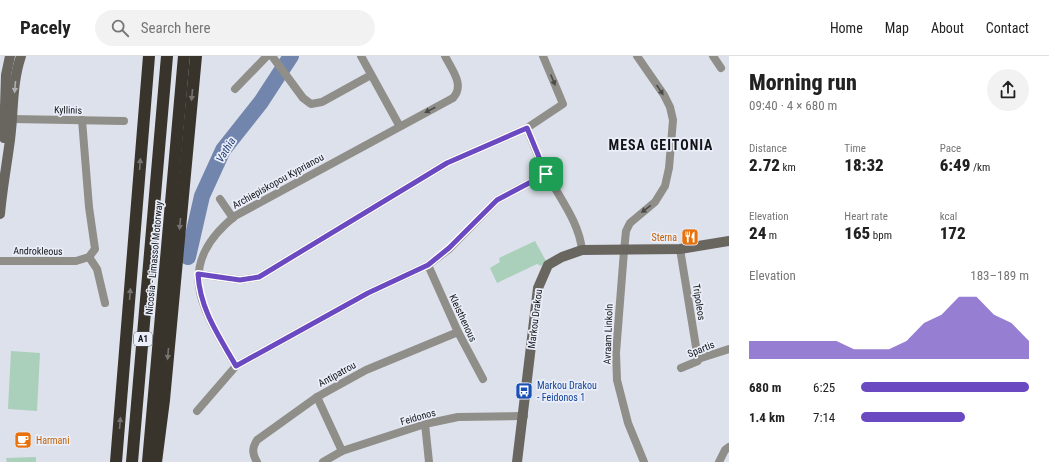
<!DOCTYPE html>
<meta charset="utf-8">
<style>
:root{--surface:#fff;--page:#f2f2f2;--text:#222;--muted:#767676;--line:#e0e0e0;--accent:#6a49c1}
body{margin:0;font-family:"Roboto Condensed",sans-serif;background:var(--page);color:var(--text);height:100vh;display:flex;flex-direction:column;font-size:15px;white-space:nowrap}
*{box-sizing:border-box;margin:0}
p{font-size:13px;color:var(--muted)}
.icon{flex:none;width:22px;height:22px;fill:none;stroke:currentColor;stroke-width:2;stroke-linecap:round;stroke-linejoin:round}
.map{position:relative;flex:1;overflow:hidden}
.drawer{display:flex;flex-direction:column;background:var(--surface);width:320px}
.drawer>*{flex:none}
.pin{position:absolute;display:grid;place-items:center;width:34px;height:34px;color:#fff;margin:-17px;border-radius:8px;box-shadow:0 2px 6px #0006}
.round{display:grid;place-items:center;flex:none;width:42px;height:42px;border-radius:21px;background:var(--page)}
.overview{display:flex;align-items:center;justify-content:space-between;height:68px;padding:0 20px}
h1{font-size:22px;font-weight:800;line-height:30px}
.figures{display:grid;grid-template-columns:repeat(3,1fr);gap:6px;height:68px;padding:4px 20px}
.figures div{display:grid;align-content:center}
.figures b{font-size:17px;font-weight:800}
.figures small{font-size:11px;font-weight:400}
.figures p{font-size:11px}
.chart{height:112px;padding:8px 20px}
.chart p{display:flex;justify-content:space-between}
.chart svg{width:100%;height:72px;margin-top:4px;fill:var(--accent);opacity:.7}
ul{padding:0 20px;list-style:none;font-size:13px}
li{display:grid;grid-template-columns:64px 48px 1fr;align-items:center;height:30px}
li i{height:10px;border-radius:5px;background:var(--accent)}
header{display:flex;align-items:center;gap:24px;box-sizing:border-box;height:56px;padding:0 20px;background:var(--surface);border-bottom:1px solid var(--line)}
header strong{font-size:19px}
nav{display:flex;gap:22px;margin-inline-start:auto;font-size:14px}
.search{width:280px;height:36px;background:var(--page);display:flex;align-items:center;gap:10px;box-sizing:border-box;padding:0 14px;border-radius:22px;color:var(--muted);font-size:15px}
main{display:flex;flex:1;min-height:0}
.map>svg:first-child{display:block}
</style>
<header>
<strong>Pacely</strong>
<div class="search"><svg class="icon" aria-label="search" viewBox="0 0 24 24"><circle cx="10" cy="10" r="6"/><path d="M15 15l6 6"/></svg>Search here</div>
<nav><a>Home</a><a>Map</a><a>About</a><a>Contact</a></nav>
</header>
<main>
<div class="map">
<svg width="729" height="406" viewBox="0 0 729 406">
<rect width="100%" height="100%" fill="#dde1eb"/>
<!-- green -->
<g fill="#aacfba">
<polygon points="535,185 546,205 541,210 537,208 497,227 490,212 500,206 499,202"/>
<polygon points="11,295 40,297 37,355 8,353"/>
<polygon points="36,401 36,406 7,406 6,402"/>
</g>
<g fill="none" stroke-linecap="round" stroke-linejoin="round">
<!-- river -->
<polyline stroke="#7286ad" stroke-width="16" points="188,201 202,140 223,94 261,46 291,0"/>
<!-- street -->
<g stroke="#908e89" stroke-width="8">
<polyline points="272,0 303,42 311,48 322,46 371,19"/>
<polyline points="361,0 399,69"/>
<polyline points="637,0 664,39 670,51 673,64 669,112 665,130 655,146 630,167 626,175 624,195 616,297 617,324 628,367 644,406"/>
<polyline points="713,0 721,12"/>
<polyline points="235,33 267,0"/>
<polyline points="12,63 124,65"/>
<path d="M527,72C533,87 539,104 547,118C560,143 579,166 582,194"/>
<polyline points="220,143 233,162"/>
<polyline points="680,193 698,303"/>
<polyline points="89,201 97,213 105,247"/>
<polyline points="0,205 76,205 89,201 95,193 89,151 82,64"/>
<polyline points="428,209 458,276 483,323"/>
<polyline points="198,218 240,224 259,221 447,107 527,72 563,48 543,0"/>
<path d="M236,310C203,254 172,211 235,160L453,42C465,29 452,14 445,0"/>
<polyline points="681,312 698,305 698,303 729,293"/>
<polyline points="317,341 342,395"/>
<polyline points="197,355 236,310 368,237 428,209 449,193 497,144 546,118"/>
<polyline points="425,368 429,406"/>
<path d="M257,406C252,397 252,392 257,384L317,341L366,314L458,276"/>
<polyline points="323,406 342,395 425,368 458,361 524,360"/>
<polyline points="719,406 725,394 729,391"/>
</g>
<!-- secondary -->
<g stroke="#696660" stroke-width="10">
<polyline points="4,82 6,19 10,0"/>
<path d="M0,158C2,135 6,113 9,91C14,61 11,29 21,0"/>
<polyline points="517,406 538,232 548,209 562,201 582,194 680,193 729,185"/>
</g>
<!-- highway -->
<g stroke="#38332b" stroke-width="12">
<polyline points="116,406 149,0"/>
<polyline points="132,406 167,0"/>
<polyline points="148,406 184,0"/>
<polyline points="156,406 164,344 196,0"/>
</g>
</g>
<!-- one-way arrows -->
<defs><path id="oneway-solid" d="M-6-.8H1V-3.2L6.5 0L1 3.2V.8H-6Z"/></defs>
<g fill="#4b4b4a">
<use href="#oneway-solid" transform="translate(553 24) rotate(67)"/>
<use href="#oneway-solid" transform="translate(660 34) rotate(56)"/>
<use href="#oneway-solid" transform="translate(430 54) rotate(153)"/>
<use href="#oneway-solid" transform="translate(646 153) rotate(143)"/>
</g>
<use fill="#b0b1b4" href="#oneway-solid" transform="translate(15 31) rotate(95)"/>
<g fill="#767473">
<use href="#oneway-solid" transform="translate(192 39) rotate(95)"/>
<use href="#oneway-solid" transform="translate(140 108) rotate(-86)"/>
<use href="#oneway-solid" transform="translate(180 168) rotate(95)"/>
<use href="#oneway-solid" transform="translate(130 238) rotate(-86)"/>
<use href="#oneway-solid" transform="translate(168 298) rotate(95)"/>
<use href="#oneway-solid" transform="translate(120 367) rotate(-85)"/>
</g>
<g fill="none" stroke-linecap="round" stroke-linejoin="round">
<!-- route casing -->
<g stroke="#fff" stroke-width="8">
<path id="route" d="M527,72L546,118L497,144L449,192L428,209L368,237L236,310C219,280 200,254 198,218L240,224L259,221L447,107Z"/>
</g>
<!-- route -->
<use href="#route" stroke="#6a49c1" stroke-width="5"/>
</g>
<!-- icons -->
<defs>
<g id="restaurant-square" transform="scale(0.9)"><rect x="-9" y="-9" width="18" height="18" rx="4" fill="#e8710a" stroke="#eaeef9"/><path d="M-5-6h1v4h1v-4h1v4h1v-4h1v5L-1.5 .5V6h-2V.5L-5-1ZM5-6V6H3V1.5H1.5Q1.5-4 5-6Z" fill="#fff"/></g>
<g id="bus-square" transform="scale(0.9)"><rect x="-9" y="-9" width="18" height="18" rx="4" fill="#1a4fb4" stroke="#eaeef9"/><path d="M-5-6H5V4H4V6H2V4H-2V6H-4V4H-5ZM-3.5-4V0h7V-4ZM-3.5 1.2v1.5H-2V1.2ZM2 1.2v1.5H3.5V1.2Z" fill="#fff"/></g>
<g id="cafe-square" transform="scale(0.9)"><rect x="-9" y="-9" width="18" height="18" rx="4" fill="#e8710a" stroke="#eaeef9"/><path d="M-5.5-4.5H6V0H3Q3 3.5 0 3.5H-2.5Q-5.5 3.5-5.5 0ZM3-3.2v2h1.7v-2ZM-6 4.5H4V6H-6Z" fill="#fff"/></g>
</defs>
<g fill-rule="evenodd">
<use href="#restaurant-square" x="690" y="181"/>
<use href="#bus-square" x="524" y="335"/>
<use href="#cafe-square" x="23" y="384"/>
</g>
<g text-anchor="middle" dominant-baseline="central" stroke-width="3.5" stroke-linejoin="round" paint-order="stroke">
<!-- shield labels -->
<rect fill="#eaeef9" stroke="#54555b" stroke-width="1" x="134" y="276" width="18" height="14" rx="3"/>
<g font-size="9" font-weight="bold" fill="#131417">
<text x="143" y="283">A1</text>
</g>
<!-- street labels -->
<g font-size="10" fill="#131417" stroke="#eaeef9">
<text transform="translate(68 54) rotate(1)">Kyllinis</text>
<text transform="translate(278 125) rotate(-29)">Archiepiskopou Kyprianou</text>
<text transform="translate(38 195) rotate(1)">Androkleous</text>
<text transform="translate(154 202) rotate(-85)">Nicosia - Limassol Motorway</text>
<text transform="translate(699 246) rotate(81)">Tripoleos</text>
<text transform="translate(463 262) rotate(65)">Kleisthenous</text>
<text transform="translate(535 263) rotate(-83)">Markou Drakou</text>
<text transform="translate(608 278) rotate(-88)">Avraam Linkoln</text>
<text transform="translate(701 293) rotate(-22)">Spartis</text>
<text transform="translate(337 318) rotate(-29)">Antipatrou</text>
<text transform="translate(418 361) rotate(-16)">Feidonos</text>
</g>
<!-- food labels -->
<g font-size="10" fill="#c56008" stroke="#eaeef9" text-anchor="end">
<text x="677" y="181">Sterna</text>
<text x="36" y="384" text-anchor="start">Harmani</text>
</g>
<!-- transit labels -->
<g font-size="10" fill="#164399" stroke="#eaeef9" text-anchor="start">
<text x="537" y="329">Markou Drakou<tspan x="537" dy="12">- Feidonos 1</tspan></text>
</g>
<!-- water labels -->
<g font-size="11" font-style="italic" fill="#274074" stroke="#eaeef9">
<text transform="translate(226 94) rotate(-58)">Vathia</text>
</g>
<!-- district labels -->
<g font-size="14" font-weight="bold" letter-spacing="1" fill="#131417" stroke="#eaeef9">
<text x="661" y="89">MESA GEITONIA</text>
</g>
</g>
</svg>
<div class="pin" style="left:546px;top:118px;background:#1e9e55"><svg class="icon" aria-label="arrive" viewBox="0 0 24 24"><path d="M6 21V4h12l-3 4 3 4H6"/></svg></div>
</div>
<section class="drawer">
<div class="overview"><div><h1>Morning run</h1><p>09:40 · 4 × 680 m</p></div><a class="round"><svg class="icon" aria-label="share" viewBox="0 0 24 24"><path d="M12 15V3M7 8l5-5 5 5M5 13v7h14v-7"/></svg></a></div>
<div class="figures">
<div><p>Distance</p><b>2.72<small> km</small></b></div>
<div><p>Time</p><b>18:32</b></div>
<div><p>Pace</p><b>6:49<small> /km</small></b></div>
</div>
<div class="figures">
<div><p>Elevation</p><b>24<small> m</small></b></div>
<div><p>Heart rate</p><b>165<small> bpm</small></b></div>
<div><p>kcal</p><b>172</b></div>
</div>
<div class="chart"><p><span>Elevation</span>183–189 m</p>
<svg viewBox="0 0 160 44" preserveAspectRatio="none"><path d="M0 44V33L10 33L20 33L30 33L40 33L50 33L60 38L70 38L80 38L90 33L100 22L110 17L120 6L130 6L140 17L150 22L160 33V44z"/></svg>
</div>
<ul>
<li><b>680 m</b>6:25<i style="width:100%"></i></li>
<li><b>1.4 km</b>7:14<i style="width:62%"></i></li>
</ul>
</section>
</main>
